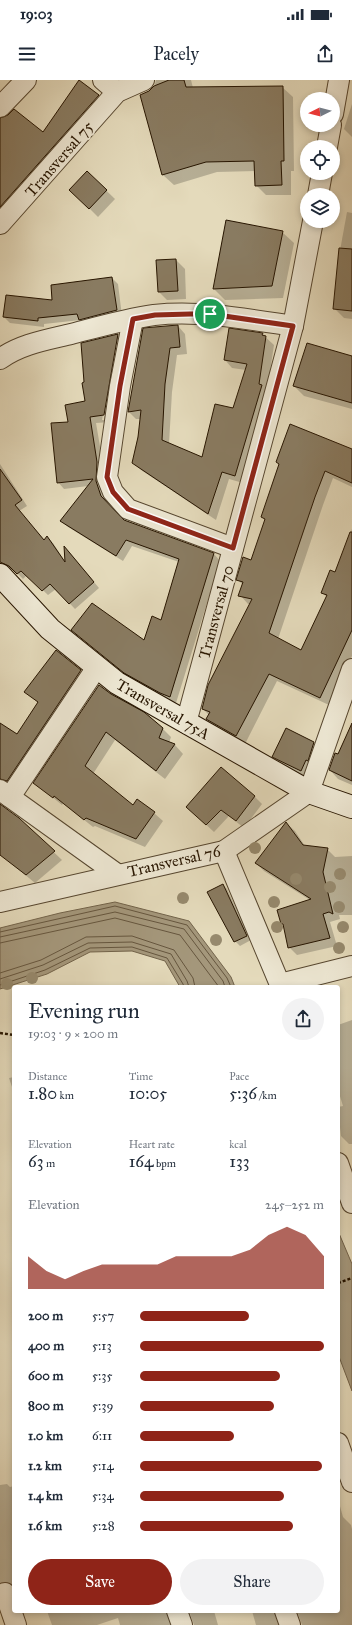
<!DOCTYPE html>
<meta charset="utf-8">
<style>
:root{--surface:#fff;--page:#f2f2f3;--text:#1f2937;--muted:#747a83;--accent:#8f2418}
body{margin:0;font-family:"IM FELL Great Primer",serif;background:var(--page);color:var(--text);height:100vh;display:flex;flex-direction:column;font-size:15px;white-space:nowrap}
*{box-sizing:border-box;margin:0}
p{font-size:13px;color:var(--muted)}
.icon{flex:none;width:22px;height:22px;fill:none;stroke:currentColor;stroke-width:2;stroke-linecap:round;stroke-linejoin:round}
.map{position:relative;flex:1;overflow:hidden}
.drawer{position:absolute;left:12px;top:905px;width:328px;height:628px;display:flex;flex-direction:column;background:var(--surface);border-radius:4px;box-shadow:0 2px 6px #0003}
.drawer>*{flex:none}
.needle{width:26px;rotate:264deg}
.tools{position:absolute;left:300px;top:12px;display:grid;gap:8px}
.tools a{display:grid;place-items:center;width:40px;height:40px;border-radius:50%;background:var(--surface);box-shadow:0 2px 6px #0003;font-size:20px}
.pin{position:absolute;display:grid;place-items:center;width:34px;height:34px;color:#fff;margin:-17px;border:2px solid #fff;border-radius:50%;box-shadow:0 1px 4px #0007}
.round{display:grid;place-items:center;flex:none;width:42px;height:42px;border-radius:21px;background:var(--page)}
.head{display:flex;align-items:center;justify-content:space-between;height:68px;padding:0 16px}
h1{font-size:22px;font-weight:600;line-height:30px}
.figures{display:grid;grid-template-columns:repeat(3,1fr);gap:6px;height:68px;padding:4px 16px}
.figures div{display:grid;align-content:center}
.figures b{font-size:17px;font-weight:600}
.figures small{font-size:11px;font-weight:400}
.figures p{font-size:11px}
.chart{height:112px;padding:8px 16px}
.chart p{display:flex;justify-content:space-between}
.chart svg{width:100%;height:72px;margin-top:4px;fill:var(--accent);opacity:.7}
.primary-button{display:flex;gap:8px;margin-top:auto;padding:8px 16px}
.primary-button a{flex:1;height:46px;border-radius:24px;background:var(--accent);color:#fff;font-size:16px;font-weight:600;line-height:46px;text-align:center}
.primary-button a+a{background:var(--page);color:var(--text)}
ul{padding:0 16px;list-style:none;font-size:13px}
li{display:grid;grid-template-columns:64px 48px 1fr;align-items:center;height:30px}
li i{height:10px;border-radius:5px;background:var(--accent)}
.status{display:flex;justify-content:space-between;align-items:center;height:28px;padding:0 20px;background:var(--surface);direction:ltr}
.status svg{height:11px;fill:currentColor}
header{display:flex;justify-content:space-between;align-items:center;height:52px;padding:0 16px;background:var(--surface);font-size:18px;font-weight:600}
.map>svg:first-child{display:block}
</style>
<div class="status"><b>19:03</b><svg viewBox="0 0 49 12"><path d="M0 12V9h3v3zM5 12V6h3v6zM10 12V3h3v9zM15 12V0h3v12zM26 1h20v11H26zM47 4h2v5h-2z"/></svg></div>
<header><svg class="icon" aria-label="menu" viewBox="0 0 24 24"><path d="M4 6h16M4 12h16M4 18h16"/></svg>Pacely<svg class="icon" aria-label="share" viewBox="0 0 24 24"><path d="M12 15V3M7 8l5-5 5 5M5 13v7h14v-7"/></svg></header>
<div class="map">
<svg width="352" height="1545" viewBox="0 0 352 1545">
<rect width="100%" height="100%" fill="#e4dabb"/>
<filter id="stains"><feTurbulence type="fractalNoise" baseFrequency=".005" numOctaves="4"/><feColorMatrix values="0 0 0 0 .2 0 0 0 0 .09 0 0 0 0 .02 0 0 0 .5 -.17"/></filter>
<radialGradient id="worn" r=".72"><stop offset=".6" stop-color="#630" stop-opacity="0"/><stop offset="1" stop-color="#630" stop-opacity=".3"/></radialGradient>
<!-- water -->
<g fill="#a4977b" stroke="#72634a">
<polygon points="115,822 189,841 231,897 235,907 180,907 165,881 132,871 90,872 47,894 0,909 0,848 60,833"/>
<polygon points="338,1151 352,1184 352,1311 338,1274"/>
</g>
<!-- shadow -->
<g fill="#0003" fill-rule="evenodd">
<polygon points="156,0 191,0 193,8 282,7 293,17 294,91 291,91 291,115 266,115 256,105 256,91 217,92 174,105 163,95 141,15 154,8"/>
<polygon points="79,1 99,15 107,23 0,144 0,39 43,53"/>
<polygon points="352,24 352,57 344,49"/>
<polygon points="87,92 115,119 98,137 71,110"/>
<polygon points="347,132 352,133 352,239 344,238 334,228 339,176"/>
<polygon points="227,141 282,152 294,163 283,218 225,220 214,209"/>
<polygon points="176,180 185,189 186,219 167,220 159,212"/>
<polygon points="112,198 118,204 122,236 86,245 81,240 44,244 44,247 10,243 4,237 54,221"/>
<polygon points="178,246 185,254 187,274 177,275 172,312 169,364 202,378 234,329 246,290 232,288 225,280 262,254 274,265 267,311 243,403 229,399 216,440 141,390 133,382 141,339 136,339 129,332"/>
<path d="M118,255L124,261L110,342L96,343L104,390L102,408L107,424L124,441L214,474L220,481L176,623L167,619L132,599L79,556L144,562L162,541L179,482L132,466L123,481L68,447L61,441L88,406L64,409L58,402L69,343L86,322L82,264ZM116,262H118L104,340H102Z"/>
<polygon points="352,277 352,329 304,316 294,306"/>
<polygon points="352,370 352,407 333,398 323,425 278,559 301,572 327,517 322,513 336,494 352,449 352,576 329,625 277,601 245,664 215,647 207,639 209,635 203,629 250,524 248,524 240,515 243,505 238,500 252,481 266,441 262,437"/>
<polygon points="0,384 27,426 19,431 45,461 48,458 53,463 66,483 69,472 99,508 75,529 56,509 48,515 27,495 23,499 15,491 7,488 0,481"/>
<polygon points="80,591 88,599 15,708 0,710 0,644 17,656 38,623 26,612"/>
<polygon points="110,615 162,648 171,657 169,663 175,665 183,674 165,699 115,660 93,694 133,726 154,733 163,741 145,767 95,746 93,747 63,723 62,725 35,703"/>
<polygon points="352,645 352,705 338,699 330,690"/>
<polygon points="314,663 322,672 310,699 282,685 273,676"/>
<polygon points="254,716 262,724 244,748 229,736 214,752 187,727"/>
<polygon points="0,725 18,738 62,780 35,803 0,774"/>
<polygon points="286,743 295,751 305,766 327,769 335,777 352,776 352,835 339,835 340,839 330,842 337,866 297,875 289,867 282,843 310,820 264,791 256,783"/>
<polygon points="223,805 227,809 251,860 240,866 235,861 209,812"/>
<polygon points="352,940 352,1064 349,1064 341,1056 338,1030 338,1027 343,1026 338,1010 338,945"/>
<polygon points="14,997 14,1013 9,998"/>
<polygon points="7,1404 10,1407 14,1406 14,1504 0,1506 0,1405"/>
<polygon points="338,1419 343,1437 351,1445 352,1449 352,1545 302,1545 297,1531 338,1531"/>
<polygon points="47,1531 176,1531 175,1545 120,1545 118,1538 97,1545 52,1545"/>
<polygon points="189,1531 214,1531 218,1545 194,1545"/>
<polygon points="252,1531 284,1531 283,1545 256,1545"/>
</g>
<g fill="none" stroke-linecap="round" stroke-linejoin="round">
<!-- shore -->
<g stroke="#66563e" stroke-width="1">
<polyline points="0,852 115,826 187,845 227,898 231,907"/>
<polyline points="0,857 115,832 184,849 223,901 225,907"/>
<polyline points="0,863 115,838 180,855 219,907"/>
<polyline points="0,893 41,880 86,857 132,856 174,870 193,898 195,907"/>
<polyline points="0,899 43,885 88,863 132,862 171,874 187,901 189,907"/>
<polyline points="0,905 45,890 90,868 132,867 167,878 183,904 184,907"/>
</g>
</g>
<!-- building -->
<g fill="#897b61" stroke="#271500">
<polygon points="79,0 99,15 0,127 0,38 8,35 14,29 43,52"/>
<polygon points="169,0 184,0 186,7 283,6 284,81 281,81 282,105 255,106 254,81 206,82 162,95 140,15 149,11 154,6"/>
<polygon points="87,91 107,110 89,129 69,110"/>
<polygon points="226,140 283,151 272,206 213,209"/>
<polygon points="339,168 352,169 352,231 333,229"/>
<polygon points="176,179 178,211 158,212 156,180"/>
<polygon points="112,197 117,230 79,240 77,234 38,238 38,241 3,237 6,215 52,220 51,205"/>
<polygon points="178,245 180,267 170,268 165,304 162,360 202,377 215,324 233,328 247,284 224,280 229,248 263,253 262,255 266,256 259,304 262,305 235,396 222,392 208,434 132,383 138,357 141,330 128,332 143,248"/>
<polygon points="118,254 104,335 90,337 97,382 96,401 101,416 124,440 214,473 170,617 160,613 124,593 71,550 92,523 144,560 152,536 161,540 179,479 126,460 116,476 60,441 93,399 57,403 51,343 68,342 65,325 85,321 82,303 84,302 81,263"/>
<polygon points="307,263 352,276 352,323 293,306"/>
<polygon points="290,344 352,369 352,403 325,391 315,417 269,553 301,570 327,515 321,513 330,490 335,492 350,452 352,452 352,550 320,618 269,594 236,656 206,639 210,632 202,629 208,605 252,519 238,516 243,502 236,500 243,477 251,480 265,439 261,437 279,384 276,382"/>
<polygon points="0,389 22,420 15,425 44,460 47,456 65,482 64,466 94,502 69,524 50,504 42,511 21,491 17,494 9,486 0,482"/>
<polygon points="56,570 81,590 7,701 0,699 0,643 17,654 38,622 24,612"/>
<polygon points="99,605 111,614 144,632 163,648 159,658 175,664 156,691 106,652 85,686 133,725 137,719 155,732 136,759 86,738 84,740 54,716 53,718 33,703"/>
<polygon points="352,643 352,701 329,690 335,673 338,674"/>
<polygon points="286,648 314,662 308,681 306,680 301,691 272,677"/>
<polygon points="221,687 255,716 236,741 221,730 206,745 186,727"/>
<polygon points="0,724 19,738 55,771 26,795 0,775"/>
<polygon points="286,742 303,765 328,768 323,792 333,834 329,832 323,834 330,858 288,868 283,844 281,844 277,830 311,819 255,783"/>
<polygon points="223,804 247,856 234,862 207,812"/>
</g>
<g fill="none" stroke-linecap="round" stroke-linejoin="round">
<!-- street casing -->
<g stroke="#56462f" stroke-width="22">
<g id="street">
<polyline points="103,0 117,12"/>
<polyline points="0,27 26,0"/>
<polyline points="333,34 339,0"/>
<polyline points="327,67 331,45"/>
<polyline points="318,115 322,93"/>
<polyline points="0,144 117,12 144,0"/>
<polyline points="133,239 120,306 107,397 113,412 128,429 233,468"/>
<path d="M0,279C21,264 46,260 71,254C98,247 126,239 154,235C200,230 247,239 293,246"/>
<polyline points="186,643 293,246 313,141"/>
<polyline points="0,710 117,794"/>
<polyline points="10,717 97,587"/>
<polyline points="224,771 281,907"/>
<polyline points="0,822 224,771 309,712 352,589"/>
<polyline points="280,904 352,886"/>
<polyline points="338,1083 352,1123"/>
<polyline points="338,1363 352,1402"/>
<polyline points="5,1513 16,1545"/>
<polyline points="177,1531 182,1545"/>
<polyline points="285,1531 290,1545"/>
</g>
</g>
<!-- secondary casing -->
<g stroke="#271500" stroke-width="24">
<polyline id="secondary" points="0,495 50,549 117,603 309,712 352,727"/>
</g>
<!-- path -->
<g stroke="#271500" stroke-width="2.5" stroke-dasharray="3 2" stroke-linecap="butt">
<polyline points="0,953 14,955"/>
<polyline points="338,1203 352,1198"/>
</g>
<!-- street -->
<use href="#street" stroke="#ede7d3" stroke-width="20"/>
<!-- secondary -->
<use href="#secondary" stroke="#ede7d3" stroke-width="22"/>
</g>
<!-- trees -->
<g fill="#96896d">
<circle cx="255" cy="768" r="6"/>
<circle cx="340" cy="794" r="6"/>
<circle cx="296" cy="799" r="6"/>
<circle cx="330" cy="807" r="6"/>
<circle cx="183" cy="818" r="6"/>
<circle cx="274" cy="822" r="6"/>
<circle cx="339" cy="827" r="6"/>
<circle cx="277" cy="847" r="6"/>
<circle cx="343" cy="847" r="6"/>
<circle cx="216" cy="860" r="6"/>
<circle cx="339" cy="868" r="6"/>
<circle cx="32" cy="898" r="6"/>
<circle cx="7" cy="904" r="6"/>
</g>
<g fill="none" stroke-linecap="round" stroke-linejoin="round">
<!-- route casing -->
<g stroke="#fff" stroke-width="8">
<polygon id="route" points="190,234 210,234 293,246 233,468 128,429 113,412 107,397 120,306 133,239 155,235"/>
</g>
<!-- route -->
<use href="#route" stroke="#8f2418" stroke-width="5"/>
</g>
<g text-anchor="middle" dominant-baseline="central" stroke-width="4" stroke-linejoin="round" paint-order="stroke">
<!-- street labels -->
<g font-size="16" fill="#271500" stroke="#ede7d3">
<text transform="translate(59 79) rotate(-49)">Transversal 75</text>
<text transform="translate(216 532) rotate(-75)">Transversal 70</text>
<text transform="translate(163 629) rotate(30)">Transversal 75A</text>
<text transform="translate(174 781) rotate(-13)">Transversal 76</text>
</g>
</g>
<rect width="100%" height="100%" filter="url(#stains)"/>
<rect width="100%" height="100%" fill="url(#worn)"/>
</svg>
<div class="tools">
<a><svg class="needle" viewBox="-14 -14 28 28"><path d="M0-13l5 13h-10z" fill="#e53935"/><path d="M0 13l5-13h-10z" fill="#747a83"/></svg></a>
<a><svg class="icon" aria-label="locate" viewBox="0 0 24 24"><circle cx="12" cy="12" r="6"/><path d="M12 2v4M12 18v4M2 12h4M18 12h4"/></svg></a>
<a><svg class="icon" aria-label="layers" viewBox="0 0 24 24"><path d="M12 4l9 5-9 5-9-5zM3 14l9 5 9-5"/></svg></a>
</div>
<div class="pin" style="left:210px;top:234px;background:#1e9e55"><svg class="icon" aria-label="arrive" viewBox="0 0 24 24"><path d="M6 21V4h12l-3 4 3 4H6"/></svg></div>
<section class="drawer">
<div class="head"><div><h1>Evening run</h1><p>19:03 · 9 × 200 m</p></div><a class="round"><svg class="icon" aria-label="share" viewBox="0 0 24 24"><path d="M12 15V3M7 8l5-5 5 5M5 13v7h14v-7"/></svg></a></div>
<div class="figures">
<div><p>Distance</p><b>1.80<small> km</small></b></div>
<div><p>Time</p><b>10:05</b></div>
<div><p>Pace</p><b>5:36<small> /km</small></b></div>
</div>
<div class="figures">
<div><p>Elevation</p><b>63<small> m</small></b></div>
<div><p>Heart rate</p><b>164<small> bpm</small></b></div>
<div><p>kcal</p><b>133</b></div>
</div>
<div class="chart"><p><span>Elevation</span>245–252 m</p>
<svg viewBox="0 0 160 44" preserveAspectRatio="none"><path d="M0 44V24L10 33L20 38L30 33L40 29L50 29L60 29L70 29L80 24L90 24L100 24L110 24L120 20L130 11L140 6L150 11L160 24V44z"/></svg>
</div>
<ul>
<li><b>200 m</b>5:57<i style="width:59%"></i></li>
<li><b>400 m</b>5:13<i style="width:100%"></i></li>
<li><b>600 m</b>5:35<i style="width:76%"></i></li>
<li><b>800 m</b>5:39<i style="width:73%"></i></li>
<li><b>1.0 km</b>6:11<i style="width:51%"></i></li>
<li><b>1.2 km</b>5:14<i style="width:99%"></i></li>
<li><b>1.4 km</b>5:34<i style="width:78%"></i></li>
<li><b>1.6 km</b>5:28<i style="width:83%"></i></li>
</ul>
<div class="primary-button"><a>Save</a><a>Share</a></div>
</section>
</div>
